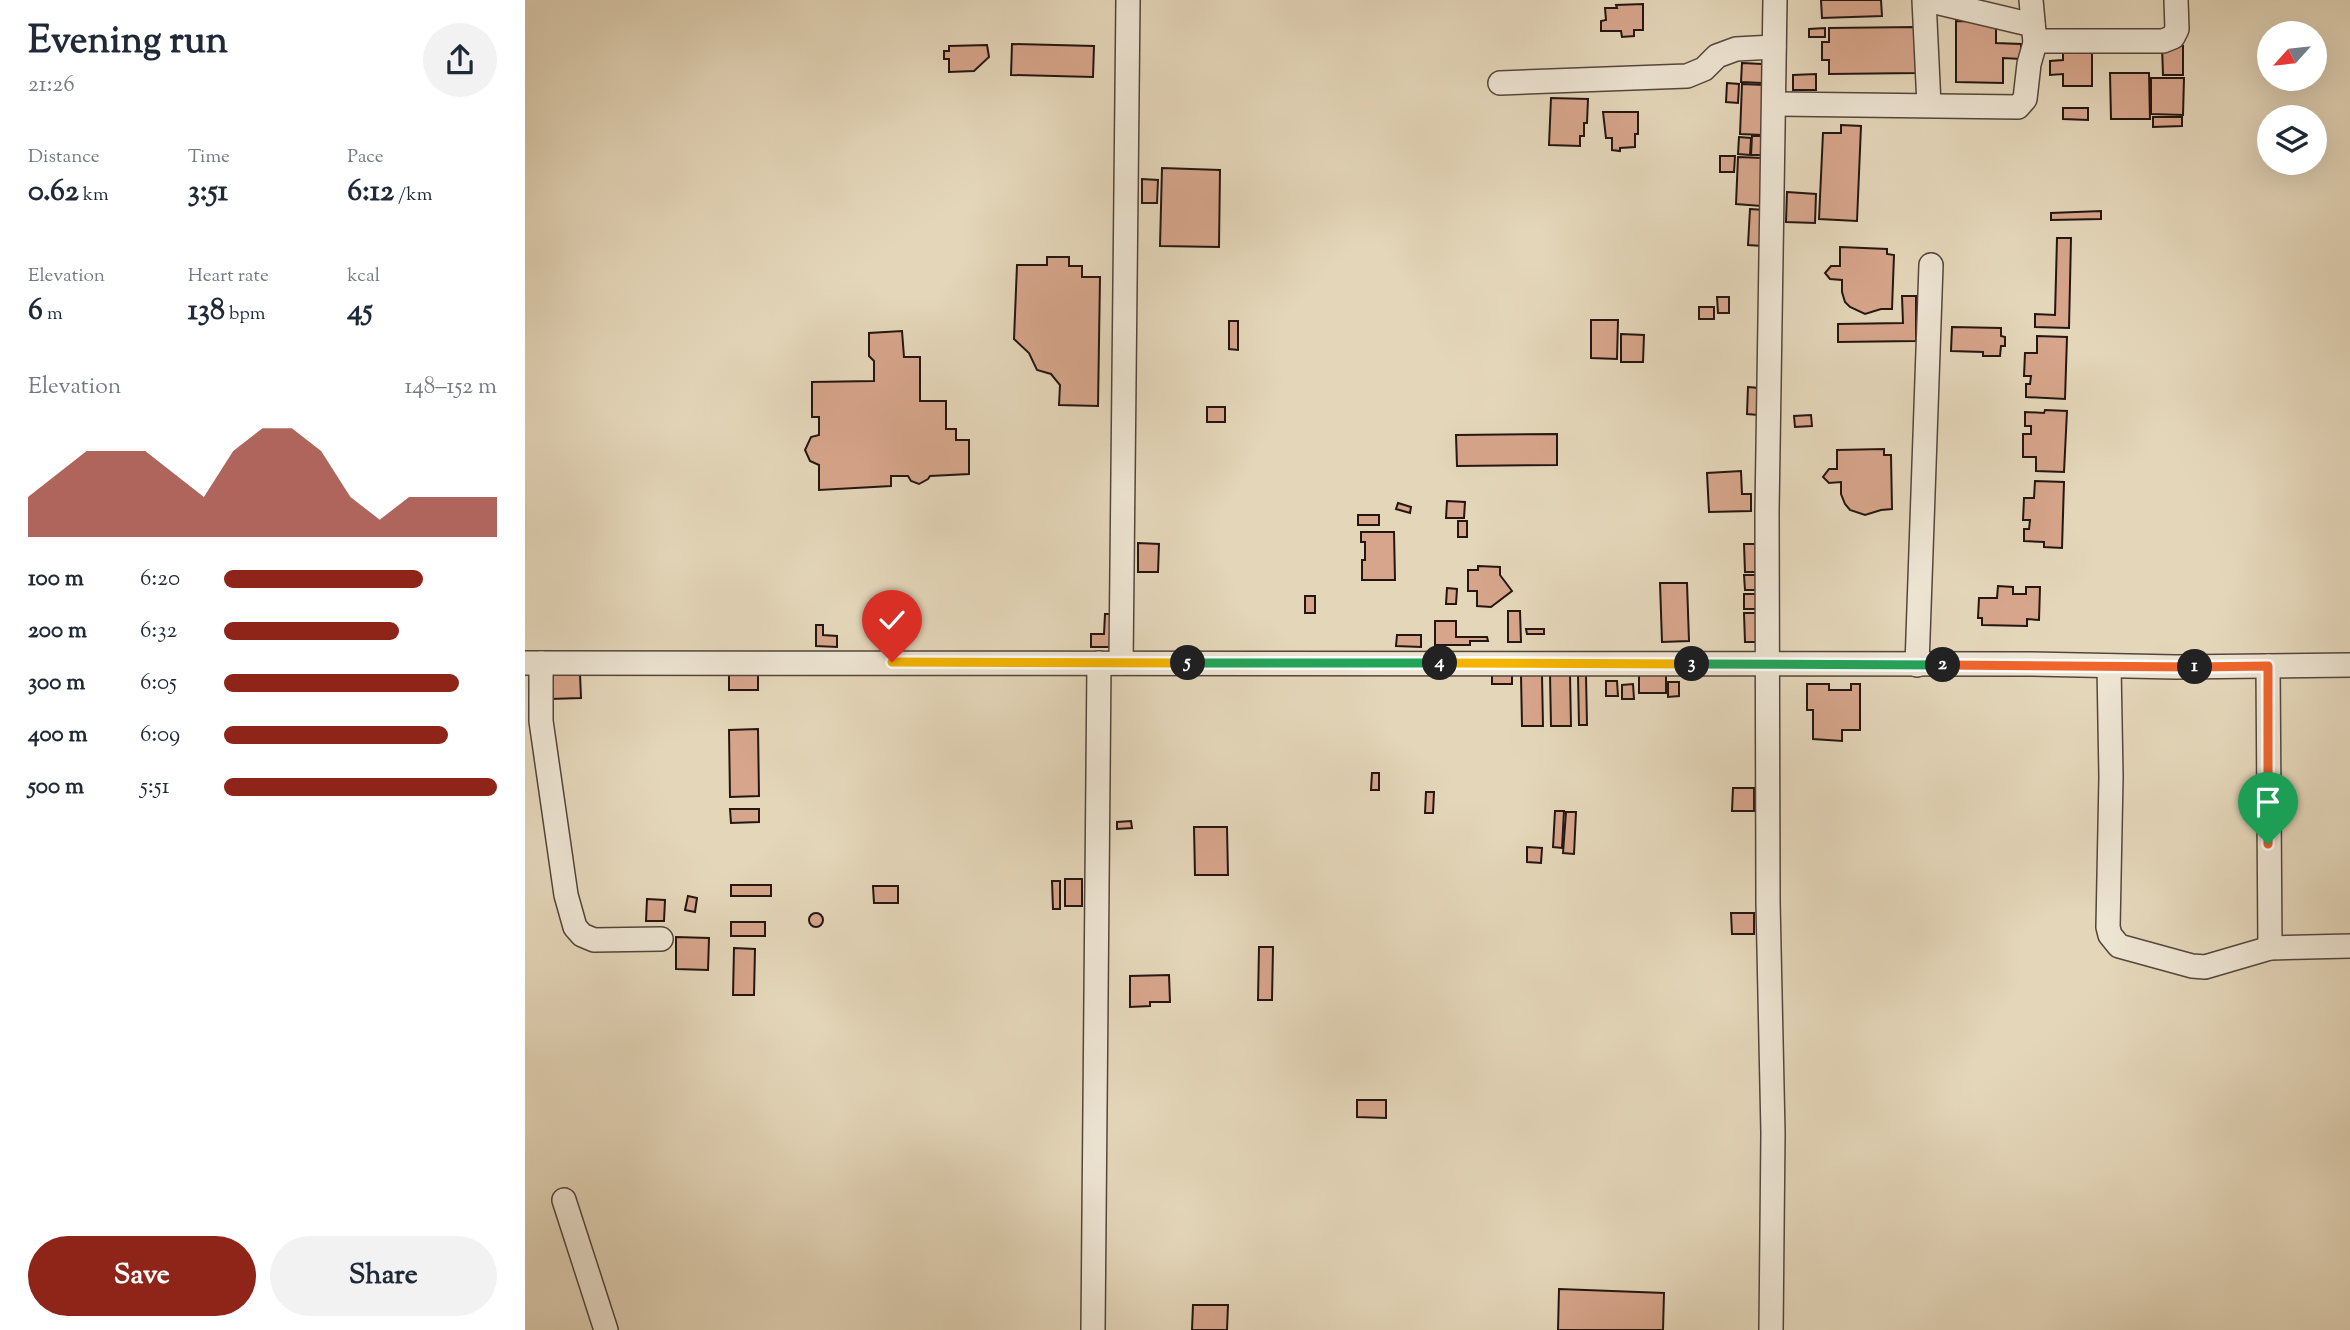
<!DOCTYPE html>
<meta charset="utf-8">
<style>
:root{--surface:#fff;--page:#f2f2f3;--text:#1f2937;--muted:#747a83;--accent:#8f2418}
body{margin:0;font-family:"Sorts Mill Goudy",serif;background:var(--page);color:var(--text);height:100vh;display:flex;flex-direction:column;font-size:26px;white-space:nowrap}
*{box-sizing:border-box;margin:0}
p{font-size:23px;color:var(--muted)}
.icon{flex:none;width:38px;height:38px;fill:none;stroke:currentColor;stroke-width:2;stroke-linecap:round;stroke-linejoin:round}
.map{position:relative;flex:1;overflow:hidden}
.side{display:flex;flex-direction:column;background:var(--surface);width:525px}
.side>*{flex:none}
.needle{width:46px;rotate:243deg}
.tools{position:absolute;left:1732px;top:21px;display:grid;gap:14px}
.tools a{display:grid;place-items:center;width:70px;height:70px;border-radius:50%;background:var(--surface);box-shadow:0 7px 28px #0002;font-size:35px}
.pin{position:absolute;display:grid;place-items:center;width:60px;height:60px;color:#fff;margin:-72px -30px;border-radius:50% 50% 50% 0;rotate:-45deg;box-shadow:0 0 7px #0007}
.pin .icon{rotate:45deg}
.km{position:absolute;width:35px;height:35px;margin:-18px;border-radius:50%;background:#222;color:#fff;font-size:19px;line-height:35px;text-align:center}
.round{display:grid;place-items:center;flex:none;width:74px;height:74px;border-radius:37px;background:var(--page)}
.overview{display:flex;align-items:center;justify-content:space-between;height:119px;padding:0 28px}
h1{font-size:38px;font-weight:800;line-height:52px}
.stats{display:grid;grid-template-columns:repeat(3,1fr);gap:10px;height:119px;padding:7px 28px}
.stats div{display:grid;align-content:center}
.stats b{font-size:30px;font-weight:800}
.stats small{font-size:19px;font-weight:400}
.stats p{font-size:19px}
.chart{height:196px;padding:14px 28px}
.chart p{display:flex;justify-content:space-between}
.chart svg{width:100%;height:126px;margin-top:7px;fill:var(--accent);opacity:.7}
.button{display:flex;gap:14px;margin-top:auto;padding:14px 28px}
.button a{flex:1;height:80px;border-radius:42px;background:var(--accent);color:#fff;font-size:28px;font-weight:800;line-height:80px;text-align:center}
.button a+a{background:var(--page);color:var(--text)}
ul{padding:0 28px;list-style:none;font-size:23px}
li{display:grid;grid-template-columns:112px 84px 1fr;align-items:center;height:52px}
li i{height:18px;border-radius:9px;background:var(--accent)}
main{display:flex;flex:1;min-height:0}
.map>svg:first-child{display:block}
</style>
<main>
<section class="side">
<div class="overview"><div><h1>Evening run</h1><p>21:26</p></div><a class="round"><svg class="icon" aria-label="share" viewBox="0 0 24 24"><path d="M12 15V3M7 8l5-5 5 5M5 13v7h14v-7"/></svg></a></div>
<div class="stats">
<div><p>Distance</p><b>0.62<small> km</small></b></div>
<div><p>Time</p><b>3:51</b></div>
<div><p>Pace</p><b>6:12<small> /km</small></b></div>
</div>
<div class="stats">
<div><p>Elevation</p><b>6<small> m</small></b></div>
<div><p>Heart rate</p><b>138<small> bpm</small></b></div>
<div><p>kcal</p><b>45</b></div>
</div>
<div class="chart"><p><span>Elevation</span>148–152 m</p>
<svg viewBox="0 0 160 44" preserveAspectRatio="none"><path d="M0 44V30L10 22L20 14L30 14L40 14L50 22L60 30L70 14L80 6L90 6L100 14L110 30L120 38L130 30L140 30L150 30L160 30V44z"/></svg>
</div>
<ul>
<li><b>100 m</b>6:20<i style="width:73%"></i></li>
<li><b>200 m</b>6:32<i style="width:64%"></i></li>
<li><b>300 m</b>6:05<i style="width:86%"></i></li>
<li><b>400 m</b>6:09<i style="width:82%"></i></li>
<li><b>500 m</b>5:51<i style="width:100%"></i></li>
</ul>
<div class="button"><a>Save</a><a>Share</a></div>
</section>
<div class="map">
<svg width="1825" height="1330" viewBox="0 0 1825 1330">
<rect width="100%" height="100%" fill="#e4d6b9"/>
<filter id="stains"><feTurbulence type="fractalNoise" baseFrequency=".00286" numOctaves="4"/><feColorMatrix values="0 0 0 0 .2 0 0 0 0 .09 0 0 0 0 .02 0 0 0 .5 -.17"/></filter>
<radialGradient id="worn" r=".72"><stop offset=".6" stop-color="#630" stop-opacity="0"/><stop offset="1" stop-color="#630" stop-opacity=".3"/></radialGradient>
<!-- building -->
<g fill="#d7a58b" stroke="#241611" stroke-width="2">
<polygon points="1296,0 1356,0 1357,16 1297,18"/>
<polygon points="1118,4 1118,30 1109,30 1109,36 1097,37 1096,31 1076,31 1076,21 1081,20 1080,8 1092,8 1091,5"/>
<polygon points="1431,21 1471,22 1471,43 1496,44 1496,59 1478,58 1478,83 1431,82"/>
<polygon points="1391,27 1392,73 1304,74 1304,60 1297,60 1297,42 1304,42 1304,28"/>
<polygon points="1300,28 1300,37 1284,37 1284,29"/>
<polygon points="487,44 569,46 568,77 486,75"/>
<polygon points="462,45 464,57 449,71 424,72 424,59 419,59 419,51 424,51 424,46"/>
<polygon points="1637,46 1658,46 1658,75 1638,75"/>
<polygon points="1538,49 1567,49 1567,86 1538,86 1538,74 1525,75 1525,61 1538,60"/>
<polygon points="1217,63 1237,64 1237,83 1216,82"/>
<polygon points="1585,73 1624,73 1625,119 1586,119"/>
<polygon points="1291,74 1291,90 1268,90 1268,75"/>
<polygon points="1626,78 1659,78 1658,115 1626,114"/>
<polygon points="1202,83 1214,84 1213,103 1201,102"/>
<polygon points="1217,84 1240,85 1238,135 1215,134"/>
<polygon points="1026,98 1063,99 1062,123 1059,123 1059,136 1055,136 1055,146 1024,145"/>
<polygon points="1538,108 1563,108 1563,120 1538,119"/>
<polygon points="1078,112 1113,112 1113,134 1110,134 1110,147 1095,148 1095,151 1087,150 1087,138 1081,138"/>
<polygon points="1628,117 1657,117 1657,126 1628,127"/>
<polygon points="1316,125 1336,126 1332,221 1294,219 1298,133 1316,133"/>
<polygon points="1227,136 1239,136 1238,155 1226,155"/>
<polygon points="1214,137 1226,138 1225,155 1213,154"/>
<polygon points="1195,156 1210,156 1209,172 1195,172"/>
<polygon points="1213,157 1238,158 1236,206 1211,204"/>
<polygon points="637,168 695,170 694,247 635,246"/>
<polygon points="617,179 633,180 632,203 617,203"/>
<polygon points="1262,192 1291,194 1290,223 1261,222"/>
<polygon points="1225,209 1239,210 1237,246 1223,245"/>
<polygon points="1576,211 1576,219 1526,220 1526,213"/>
<polygon points="1532,238 1546,238 1544,328 1510,327 1510,314 1530,315"/>
<polygon points="1315,247 1362,249 1362,254 1369,255 1367,309 1356,309 1340,314 1325,307 1320,302 1317,292 1317,280 1305,279 1300,273 1306,266 1315,266"/>
<polygon points="522,257 544,257 544,266 557,266 557,277 575,277 573,406 534,405 535,385 526,374 512,370 504,353 489,339 492,265 522,265"/>
<polygon points="1377,296 1391,296 1391,341 1313,342 1313,324 1378,323"/>
<polygon points="1192,297 1204,297 1204,313 1193,313"/>
<rect x="1174" y="307" width="15" height="12"/>
<polygon points="1066,320 1093,320 1092,359 1066,358"/>
<polygon points="704,321 713,321 713,350 704,349"/>
<polygon points="1427,327 1476,328 1476,336 1480,337 1480,346 1476,346 1475,356 1458,356 1458,352 1426,351"/>
<polygon points="377,331 379,357 395,357 395,401 421,401 421,429 431,429 431,440 444,440 444,474 405,476 403,479 394,484 386,481 383,476 366,476 366,486 294,490 294,465 285,461 280,450 286,437 294,435 294,417 287,417 287,382 349,381 349,361 344,356 344,333"/>
<polygon points="1096,334 1119,335 1118,362 1096,362"/>
<polygon points="1512,336 1542,337 1540,399 1501,397 1501,384 1505,384 1506,376 1499,376 1500,353 1512,353"/>
<polygon points="1223,387 1234,388 1233,415 1222,414"/>
<rect x="682" y="407" width="18" height="15"/>
<polygon points="1520,410 1542,411 1539,472 1511,471 1511,457 1498,457 1498,434 1506,434 1506,426 1500,426 1500,412 1519,413"/>
<polygon points="1286,415 1287,426 1270,427 1269,416"/>
<polygon points="1032,434 1032,465 932,466 931,435"/>
<polygon points="1359,449 1359,455 1366,455 1367,509 1356,510 1340,515 1325,510 1320,504 1316,494 1316,482 1304,483 1298,477 1304,469 1312,469 1312,450"/>
<polygon points="1216,471 1217,494 1226,494 1226,511 1184,512 1182,473"/>
<polygon points="1510,481 1539,482 1537,548 1519,547 1519,542 1499,541 1499,529 1504,529 1505,520 1498,520 1499,498 1509,498"/>
<polygon points="922,501 940,502 939,518 921,518"/>
<polygon points="873,503 886,507 885,513 871,509"/>
<rect x="833" y="515" width="21" height="10"/>
<rect x="933" y="521" width="9" height="16"/>
<polygon points="836,532 869,532 870,580 837,580 837,560 840,560 840,542 836,542"/>
<polygon points="613,543 634,544 633,572 613,572"/>
<polygon points="1219,544 1233,544 1234,572 1220,572"/>
<polygon points="953,566 975,567 975,575 987,591 966,607 952,606 952,591 943,591 943,570 953,570"/>
<polygon points="1219,575 1232,575 1232,590 1220,590"/>
<polygon points="1135,583 1162,583 1164,641 1137,642"/>
<polygon points="1473,586 1488,587 1488,594 1501,594 1501,587 1515,587 1514,620 1502,619 1502,626 1457,625 1457,618 1453,618 1454,598 1472,598"/>
<polygon points="922,588 932,589 931,604 921,604"/>
<polygon points="1219,594 1233,594 1234,609 1219,609"/>
<rect x="780" y="596" width="10" height="17"/>
<polygon points="983,611 995,611 996,642 983,642"/>
<polygon points="1219,613 1234,613 1235,642 1220,642"/>
<polygon points="580,614 588,614 588,647 566,647 566,634 579,634"/>
<polygon points="910,621 931,621 931,637 962,637 963,641 945,641 945,645 910,645"/>
<polygon points="291,625 298,625 298,635 312,636 312,647 291,646"/>
<polygon points="1001,629 1019,629 1019,634 1002,634"/>
<polygon points="872,635 896,635 896,647 871,646"/>
<rect x="1114" y="667" width="27" height="26"/>
<rect x="204" y="672" width="29" height="18"/>
<polygon points="24,674 55,674 56,698 25,699"/>
<rect x="967" y="674" width="20" height="10"/>
<polygon points="1025,674 1045,674 1046,726 1026,726"/>
<polygon points="996,675 1017,675 1018,726 997,726"/>
<polygon points="1061,675 1062,725 1054,725 1053,676"/>
<polygon points="1081,681 1092,681 1093,696 1081,696"/>
<polygon points="1143,682 1154,682 1154,696 1143,697"/>
<polygon points="1108,684 1109,699 1097,699 1097,685"/>
<polygon points="1282,684 1304,684 1304,690 1326,690 1326,684 1335,684 1335,730 1317,730 1317,741 1288,739 1288,710 1282,710"/>
<polygon points="233,729 234,796 205,797 204,730"/>
<polygon points="847,773 854,773 854,790 846,790"/>
<polygon points="1208,788 1229,788 1229,811 1207,811"/>
<polygon points="901,792 909,792 908,813 900,813"/>
<polygon points="205,809 234,809 234,822 206,823"/>
<polygon points="1030,811 1039,811 1037,848 1028,847"/>
<polygon points="1041,812 1051,812 1049,854 1038,853"/>
<polygon points="606,821 607,828 592,829 592,822"/>
<polygon points="669,827 702,827 703,875 670,875"/>
<polygon points="1002,847 1017,848 1016,863 1002,862"/>
<rect x="540" y="879" width="17" height="27"/>
<polygon points="527,881 535,881 535,909 528,909"/>
<rect x="206" y="885" width="40" height="11"/>
<polygon points="348,886 373,886 373,903 349,903"/>
<polygon points="163,896 172,898 170,912 160,910"/>
<polygon points="122,899 140,900 139,921 121,921"/>
<circle cx="291" cy="920" r="7"/>
<polygon points="1206,913 1229,913 1229,934 1207,934"/>
<rect x="206" y="922" width="34" height="14"/>
<polygon points="151,937 184,938 183,970 151,969"/>
<polygon points="734,947 748,947 747,1000 733,1000"/>
<polygon points="209,948 230,949 229,995 208,995"/>
<polygon points="644,975 645,1002 625,1002 625,1006 605,1007 605,976"/>
<polygon points="832,1100 861,1100 861,1118 832,1117"/>
<polygon points="1034,1289 1139,1293 1138,1330 1033,1330"/>
<polygon points="668,1305 703,1305 702,1330 667,1330"/>
</g>
<g fill="none" stroke-linecap="round" stroke-linejoin="round">
<!-- minor casing -->
<g stroke="#54463b" stroke-width="26">
<g id="minor">
<polyline points="1399,0 1404,105"/>
<polyline points="1402,0 1508,25"/>
<polyline points="1510,43 1515,41 1638,41 1648,37 1652,29 1651,0"/>
<polyline points="975,83 1162,76 1179,69 1192,56 1211,49 1249,47"/>
<polyline points="1249,104 1493,107 1500,99 1504,64 1510,43 1506,0"/>
<polyline points="0,663 1503,664 1651,667 1825,665"/>
<polyline points="16,663 16,721 41,895 50,927 57,935 69,940 136,939"/>
<polyline points="596,663 603,0"/>
<polyline points="1392,665 1406,265"/>
<polyline points="1584,666 1586,777 1583,927 1585,935 1594,946 1667,966 1680,967 1745,948 1825,946"/>
<polyline points="1743,666 1745,948"/>
<polyline points="39,1200 81,1330"/>
<polyline points="568,1330 574,663"/>
<polyline points="1246,1330 1248,1133 1243,902 1242,512 1250,0"/>
</g>
</g>
<!-- minor -->
<use href="#minor" stroke="#ede4d2" stroke-width="23"/>
</g>
<g fill="none" stroke-linecap="round" stroke-linejoin="round">
<!-- split-1 casing -->
<g stroke="#fff" stroke-width="14">
<polyline id="split-1" points="1670,667 1743,666 1743,844"/>
</g>
<!-- split-2 casing -->
<g stroke="#fff" stroke-width="14">
<polyline id="split-2" points="1418,665 1670,667"/>
</g>
<!-- split-3 casing -->
<g stroke="#fff" stroke-width="14">
<polyline id="split-3" points="1167,664 1418,665"/>
</g>
<!-- split-4 casing -->
<g stroke="#fff" stroke-width="14">
<polyline id="split-4" points="915,663 1167,664"/>
</g>
<!-- split-5 casing -->
<g stroke="#fff" stroke-width="14">
<polyline id="split-5" points="663,663 915,663"/>
</g>
<!-- split-6 casing -->
<g stroke="#fff" stroke-width="14">
<polyline id="split-6" points="367,662 663,663"/>
</g>
<!-- split-1 -->
<use href="#split-1" stroke="#f0652b" stroke-width="9"/>
<!-- split-2 -->
<use href="#split-2" stroke="#f0652b" stroke-width="9"/>
<!-- split-3 -->
<use href="#split-3" stroke="#22a559" stroke-width="9"/>
<!-- split-4 -->
<use href="#split-4" stroke="#f5b400" stroke-width="9"/>
<!-- split-5 -->
<use href="#split-5" stroke="#22a559" stroke-width="9"/>
<!-- split-6 -->
<use href="#split-6" stroke="#f5b400" stroke-width="9"/>
</g>
<rect width="100%" height="100%" filter="url(#stains)"/>
<rect width="100%" height="100%" fill="url(#worn)"/>
</svg>
<div class="tools">
<a><svg class="needle" viewBox="-14 -14 28 28"><path d="M0-13l5 13h-10z" fill="#e53935"/><path d="M0 13l5-13h-10z" fill="#747a83"/></svg></a>
<a><svg class="icon" aria-label="layers" viewBox="0 0 24 24"><path d="M12 4l9 5-9 5-9-5zM3 14l9 5 9-5"/></svg></a>
</div>
<div class="pin" style="left:1743px;top:844px;background:#1e9e55"><svg class="icon" aria-label="arrive" viewBox="0 0 24 24"><path d="M6 21V4h12l-3 4 3 4H6"/></svg></div>
<div class="pin" style="left:367px;top:662px;background:#d93025"><svg class="icon" aria-label="check" viewBox="0 0 24 24"><path d="M5 12l5 5 9-10"/></svg></div>
<b class="km" style="left:1670px;top:667px">1</b>
<b class="km" style="left:1418px;top:665px">2</b>
<b class="km" style="left:1167px;top:664px">3</b>
<b class="km" style="left:915px;top:663px">4</b>
<b class="km" style="left:663px;top:663px">5</b>
</div>
</main>
